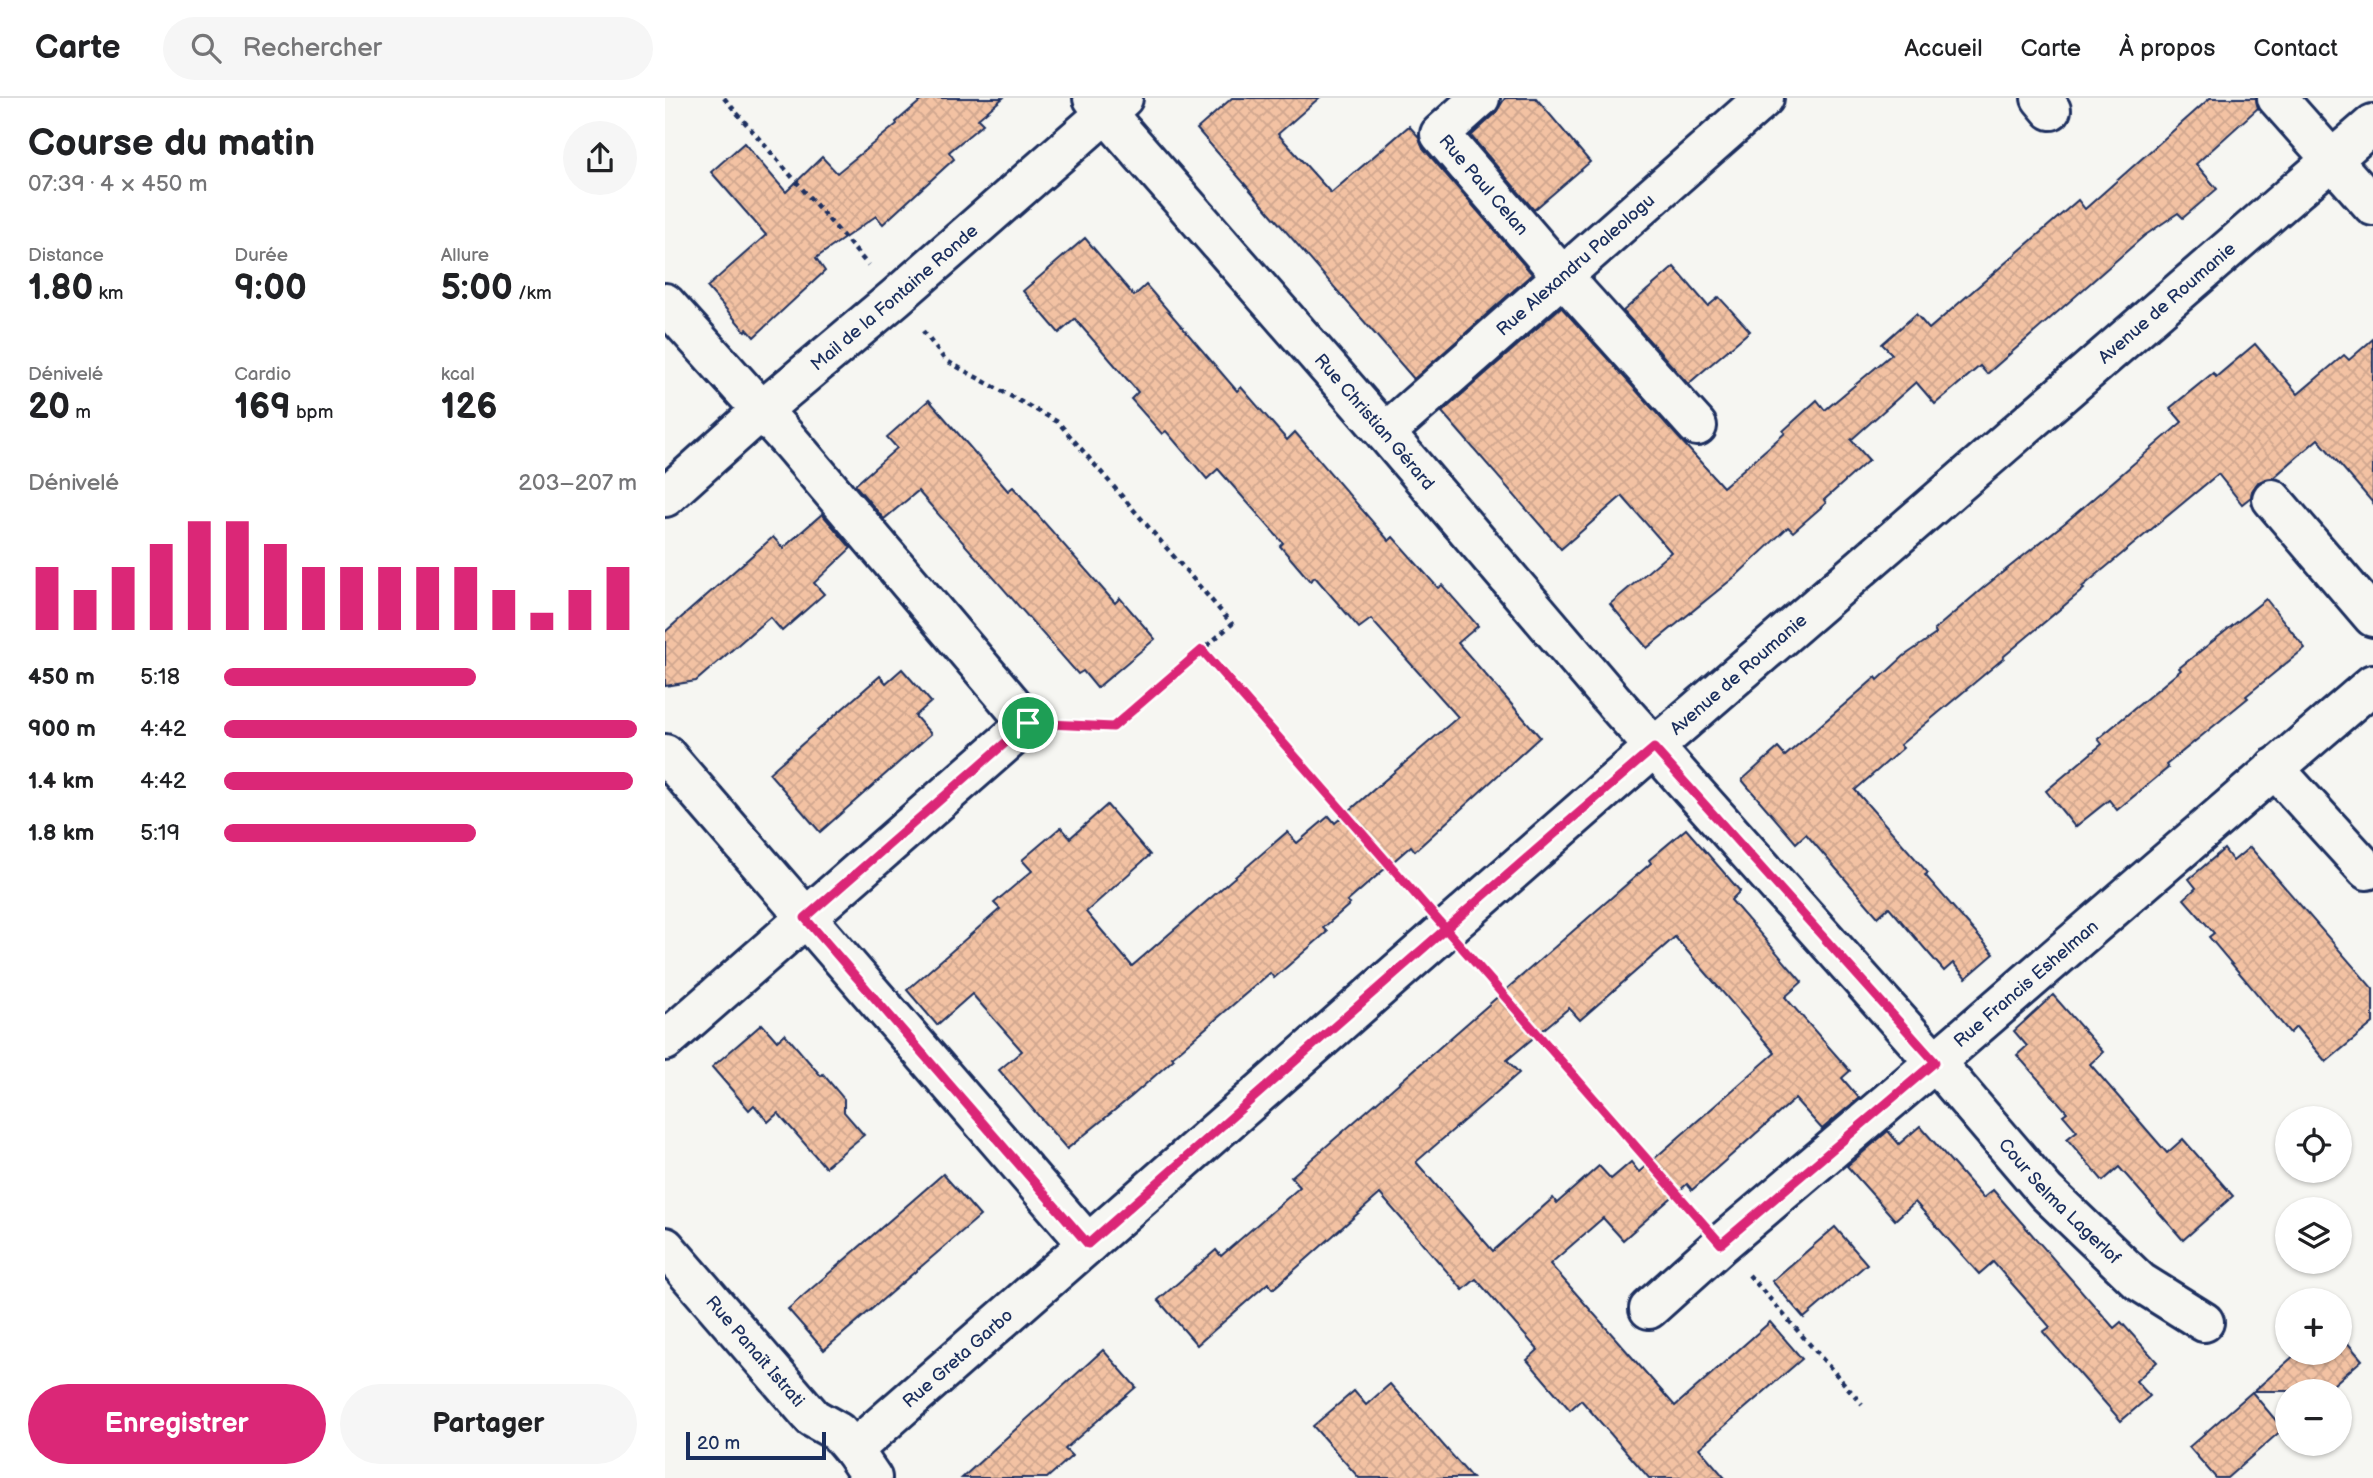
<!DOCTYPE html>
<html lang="fr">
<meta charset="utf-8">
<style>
:root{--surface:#fff;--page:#f6f6f6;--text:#202124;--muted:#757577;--line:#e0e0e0;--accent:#db2777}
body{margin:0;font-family:"Balsamiq Sans",sans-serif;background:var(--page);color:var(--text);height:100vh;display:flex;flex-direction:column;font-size:26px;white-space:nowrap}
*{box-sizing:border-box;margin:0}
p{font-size:23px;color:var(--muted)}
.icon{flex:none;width:38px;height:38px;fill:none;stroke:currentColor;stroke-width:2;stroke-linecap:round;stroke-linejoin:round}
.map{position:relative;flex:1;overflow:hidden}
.details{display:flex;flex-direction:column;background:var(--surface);width:665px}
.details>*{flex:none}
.tools{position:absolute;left:1610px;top:1008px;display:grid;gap:14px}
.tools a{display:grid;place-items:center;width:77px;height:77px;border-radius:50%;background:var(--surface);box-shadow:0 2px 5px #0004;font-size:35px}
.scale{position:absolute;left:21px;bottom:18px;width:140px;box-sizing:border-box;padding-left:7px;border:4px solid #1b2f5e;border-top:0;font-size:19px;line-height:24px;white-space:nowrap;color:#1b2f5e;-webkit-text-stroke:5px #f6f6f2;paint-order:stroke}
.pin{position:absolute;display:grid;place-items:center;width:60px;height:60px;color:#fff;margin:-30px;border:4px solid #fff;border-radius:50%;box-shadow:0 2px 7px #0007}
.round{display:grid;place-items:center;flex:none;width:74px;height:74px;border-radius:37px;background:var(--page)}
.headline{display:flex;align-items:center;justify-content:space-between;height:119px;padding:0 28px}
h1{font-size:38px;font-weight:700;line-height:52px}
.stats{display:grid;grid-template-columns:repeat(3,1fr);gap:10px;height:119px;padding:7px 28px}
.stats div{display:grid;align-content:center}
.stats b{font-size:35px;font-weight:700}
.stats small{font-size:19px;font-weight:400}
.stats p{font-size:19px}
.chart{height:196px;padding:14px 28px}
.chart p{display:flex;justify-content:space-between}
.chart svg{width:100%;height:126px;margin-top:7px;stroke:var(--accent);stroke-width:6}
.action{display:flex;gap:14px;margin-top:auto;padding:14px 28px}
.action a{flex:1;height:80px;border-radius:42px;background:var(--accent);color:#fff;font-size:28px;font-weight:700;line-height:80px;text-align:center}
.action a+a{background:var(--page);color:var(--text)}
ul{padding:0 28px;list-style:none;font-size:23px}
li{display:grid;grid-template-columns:112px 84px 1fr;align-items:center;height:52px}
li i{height:18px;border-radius:9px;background:var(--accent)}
header{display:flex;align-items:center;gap:42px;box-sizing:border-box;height:98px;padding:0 35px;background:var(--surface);border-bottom:2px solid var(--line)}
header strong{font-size:33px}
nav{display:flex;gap:38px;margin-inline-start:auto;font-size:24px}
.search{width:490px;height:63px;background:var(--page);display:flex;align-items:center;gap:18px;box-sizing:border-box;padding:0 24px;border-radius:38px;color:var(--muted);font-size:26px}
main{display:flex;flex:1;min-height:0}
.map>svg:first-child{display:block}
</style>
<header>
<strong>Carte</strong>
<div class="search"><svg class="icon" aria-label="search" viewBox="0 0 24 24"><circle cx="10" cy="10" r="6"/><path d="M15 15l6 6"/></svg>Rechercher</div>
<nav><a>Accueil</a><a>Carte</a><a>À propos</a><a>Contact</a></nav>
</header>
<main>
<section class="details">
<div class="headline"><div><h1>Course du matin</h1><p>07:39 · 4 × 450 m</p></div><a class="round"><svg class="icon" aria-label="share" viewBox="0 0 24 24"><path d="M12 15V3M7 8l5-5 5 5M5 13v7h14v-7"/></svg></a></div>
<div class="stats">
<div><p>Distance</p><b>1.80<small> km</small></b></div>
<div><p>Durée</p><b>9:00</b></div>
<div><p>Allure</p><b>5:00<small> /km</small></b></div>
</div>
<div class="stats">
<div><p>Dénivelé</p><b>20<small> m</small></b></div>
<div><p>Cardio</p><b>169<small> bpm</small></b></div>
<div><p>kcal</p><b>126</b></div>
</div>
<div class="chart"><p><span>Dénivelé</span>203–207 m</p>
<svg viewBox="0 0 160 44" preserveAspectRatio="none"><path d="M5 44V22M15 44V30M25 44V22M35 44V14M45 44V6M55 44V6M65 44V14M75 44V22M85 44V22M95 44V22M105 44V22M115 44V22M125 44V30M135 44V38M145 44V30M155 44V22"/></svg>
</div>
<ul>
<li><b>450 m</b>5:18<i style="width:61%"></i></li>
<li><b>900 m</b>4:42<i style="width:100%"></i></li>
<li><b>1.4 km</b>4:42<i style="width:99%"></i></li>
<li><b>1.8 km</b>5:19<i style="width:61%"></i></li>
</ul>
<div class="action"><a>Enregistrer</a><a>Partager</a></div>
</section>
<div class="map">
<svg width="1708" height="1380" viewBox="0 0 1708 1380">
<defs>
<pattern id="building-cross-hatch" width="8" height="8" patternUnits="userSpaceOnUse" patternTransform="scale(1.75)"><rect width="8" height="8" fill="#f3c2a3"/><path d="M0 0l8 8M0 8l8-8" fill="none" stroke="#d0a78f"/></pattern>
</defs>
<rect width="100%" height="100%" fill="#f6f6f2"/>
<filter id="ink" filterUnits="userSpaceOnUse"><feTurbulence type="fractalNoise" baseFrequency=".0143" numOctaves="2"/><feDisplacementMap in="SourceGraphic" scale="14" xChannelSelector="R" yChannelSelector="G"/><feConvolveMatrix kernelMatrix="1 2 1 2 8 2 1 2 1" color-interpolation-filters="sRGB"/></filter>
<g filter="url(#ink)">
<!-- building -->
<g fill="url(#building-cross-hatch)" stroke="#1b2f5e" stroke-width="2" fill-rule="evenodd">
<polygon points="259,0 338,0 313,21 318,26 284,54 289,61 218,126 211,118 151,160 160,173 89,239 82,231 80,233 42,189 101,137 46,74 79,45 121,94 157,59 172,75 232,26 231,24"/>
<polygon points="567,0 654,0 613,36 666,95 744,28 754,39 758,50 867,176 749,281 532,31"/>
<polygon points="840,0 871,0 925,64 869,112 806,38 830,16"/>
<polygon points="1545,0 1591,0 1593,10 1531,66 1552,91 1518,120 1513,115 1479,138 1322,276 1315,268 1270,306 1251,284 1186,342 1204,362 1159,402 1161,405 1128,434 1123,429 1072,477 982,550 945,506 1006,454 957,398 896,451 777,314 896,209 1058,389 1120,335 1118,333 1152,302 1160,312 1227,256 1217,246 1251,216 1264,231 1413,102 1420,111"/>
<polygon points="420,140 469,198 481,187 572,293 576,289 622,342 630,334 724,443 728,439 773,490 777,487 813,528 793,545 875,639 750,753 746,748 682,804 685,806 658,830 662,834 609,880 605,875 507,959 509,961 467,998 402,1051 334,972 357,953 307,896 272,927 242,892 335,811 329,805 367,773 357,762 396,729 405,740 442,707 485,757 421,814 467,868 622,734 632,745 664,718 670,725 793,619 706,521 694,530 650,479 645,483 615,448 618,445 553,371 542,381 501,333 497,336 466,301 473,294 410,221 394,235 358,193"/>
<polygon points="1009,169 1043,208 1054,199 1085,233 1023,286 958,213"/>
<polygon points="1708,241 1708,405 1653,341 1608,380 1593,384 1587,393 1586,399 1577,406 1553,376 1417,489 1419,491 1338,559 1339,560 1235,647 1238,650 1190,692 1263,775 1260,777 1329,856 1301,880 1288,865 1279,873 1224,809 1213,819 1141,736 1131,745 1077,682 1113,650 1120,658 1211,579 1213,582 1239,558 1271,536 1269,532 1318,490 1401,424 1517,324 1505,310 1548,275 1551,279 1590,246 1633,296 1679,257 1684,262"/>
<polygon points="264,302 343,393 348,389 450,505 455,500 490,541 432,590 418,573 413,576 253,393 219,421 190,387 232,350 222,339"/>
<polygon points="157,416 186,450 149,485 159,496 117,533 105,519 31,583 0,588 0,534 108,439 118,450"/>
<polygon points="1601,501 1640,550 1581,598 1583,600 1501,667 1503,670 1452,712 1444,702 1410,729 1381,693 1437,646 1433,641 1516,572 1514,570"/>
<polygon points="237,571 266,604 250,618 266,636 155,734 104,675 215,578 221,585"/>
<path d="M1021,731L1075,793L1066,802L1137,884L1120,899L1185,973L1177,980L1194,1000L1157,1031L1130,1001L1027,1092L1022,1086L958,1142L938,1120L885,1166L1010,1308L1105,1224L1137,1261L1034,1350L1060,1380H984L916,1302L905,1312L862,1262L873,1252L811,1181L798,1192L715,1096L608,1191L603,1185L532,1247L493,1202L551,1152L556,1158L635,1089L626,1079L986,765L984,762ZM1010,839L1110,955L974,1074L966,1064L946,1081L934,1068L892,1105L888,1100L828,1153L751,1064L854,975L842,962L904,910L915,922Z"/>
<polygon points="1585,749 1708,891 1708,925 1661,964 1631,929 1625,935 1544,839 1549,835 1519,801 1531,790 1524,781 1559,751 1568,763"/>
<polygon points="1388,897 1438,954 1425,966 1502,1055 1518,1041 1568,1098 1518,1142 1454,1069 1438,1083 1402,1041 1412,1033 1398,1017 1402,1014 1352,957 1362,948 1349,933"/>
<polygon points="97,926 112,943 120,936 156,978 158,976 179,1001 179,1014 199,1037 160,1069 113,1015 103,1024 89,1007 84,1012 47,969"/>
<polygon points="1255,1028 1318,1100 1328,1092 1449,1230 1456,1224 1492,1264 1471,1283 1485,1298 1456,1323 1378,1234 1385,1229 1328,1164 1314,1176 1250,1104 1230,1122 1182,1068 1223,1033 1234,1046"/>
<polygon points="278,1076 315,1118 159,1252 123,1211"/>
<polygon points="1170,1129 1202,1166 1139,1220 1107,1183"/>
<polygon points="1675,1236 1697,1262 1661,1293 1589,1293 1632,1255 1675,1255"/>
<polygon points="438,1252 471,1289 400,1351 407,1358 382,1380 297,1380"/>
<polygon points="725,1286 807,1380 694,1380 648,1328 689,1293 701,1307"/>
<polygon points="1587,1294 1618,1331 1562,1380 1551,1380 1524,1349"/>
</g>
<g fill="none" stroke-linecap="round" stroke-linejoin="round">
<!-- minor casing -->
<g stroke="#1b2f5e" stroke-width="44">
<g id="minor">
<path id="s1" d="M428,0L720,335L949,604L1270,964L1708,586"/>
<path id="s2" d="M815,0L775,36L898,179L1032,328"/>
<polyline points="1376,0 1386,12"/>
<polyline points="1612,0 1708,108"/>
<polyline points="0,205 127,346 363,625 0,943"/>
<path id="s3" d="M720,335L1099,0"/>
<path id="s4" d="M0,399L97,312L230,200L458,0"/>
<polyline points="1607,401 1708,519"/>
<path id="s5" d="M0,656L423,1146L941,691L1708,26"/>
<polyline points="1609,670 1702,772"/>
<path id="s6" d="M0,1149L148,1320L173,1334L188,1352"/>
<path id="s7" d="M984,1211L1056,1146L1270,964L1381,1094L1475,1184L1539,1224"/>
<path id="s8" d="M207,1380L188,1352L423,1146"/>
</g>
</g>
<!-- path -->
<g stroke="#1b2f5e" stroke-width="4.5" stroke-dasharray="5 5" stroke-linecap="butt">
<polyline points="59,0 203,167"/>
<polyline points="258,233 280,262 393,324 567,526 448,630 406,627"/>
<polyline points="537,552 753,799"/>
<polyline points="810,864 1027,1113"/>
<polyline points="1084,1177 1197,1306"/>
</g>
<!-- minor -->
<use href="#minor" stroke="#f6f6f2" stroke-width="38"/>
</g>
</g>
<g fill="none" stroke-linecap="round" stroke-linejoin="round" filter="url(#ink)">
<!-- route casing -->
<g stroke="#fff" stroke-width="14">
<path id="route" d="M363,625L140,820L423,1146C611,980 799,813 989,650L1270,964L1056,1146C883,948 710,750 537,552L448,629L363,625"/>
</g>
<!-- route -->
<use href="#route" stroke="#db2777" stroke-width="9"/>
</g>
<g text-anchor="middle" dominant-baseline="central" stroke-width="6" stroke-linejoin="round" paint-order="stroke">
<!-- street labels -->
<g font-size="18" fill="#1b2f5e" stroke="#f6f6f2">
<text stroke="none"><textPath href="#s2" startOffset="121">Rue Paul Celan</textPath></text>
<text stroke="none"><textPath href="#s3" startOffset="254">Rue Alexandru Paleologu</textPath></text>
<text stroke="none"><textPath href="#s4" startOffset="304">Mail de la Fontaine Ronde</textPath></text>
<text stroke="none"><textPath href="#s5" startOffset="2079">Avenue de Roumanie</textPath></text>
<text stroke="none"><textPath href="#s1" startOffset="429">Rue Christian Gérard</textPath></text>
<text stroke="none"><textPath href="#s5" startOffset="1512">Avenue de Roumanie</textPath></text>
<text stroke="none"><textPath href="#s1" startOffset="1400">Rue Francis Eshelman</textPath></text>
<text stroke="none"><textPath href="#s7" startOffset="565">Cour Selma Lagerlof</textPath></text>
<text stroke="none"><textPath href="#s6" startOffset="138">Rue Panaït Istrati</textPath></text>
<text stroke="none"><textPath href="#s8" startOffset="173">Rue Greta Garbo</textPath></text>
</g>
</g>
</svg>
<div class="tools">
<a><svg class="icon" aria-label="locate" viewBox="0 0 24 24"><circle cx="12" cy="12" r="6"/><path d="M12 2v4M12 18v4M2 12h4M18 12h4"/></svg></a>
<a><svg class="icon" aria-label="layers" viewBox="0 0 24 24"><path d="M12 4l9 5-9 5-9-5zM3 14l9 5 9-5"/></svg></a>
<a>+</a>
<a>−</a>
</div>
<div class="scale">20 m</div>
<div class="pin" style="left:363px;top:625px;background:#1e9e55"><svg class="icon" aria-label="arrive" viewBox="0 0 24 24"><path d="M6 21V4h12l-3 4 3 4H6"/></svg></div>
</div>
</main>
